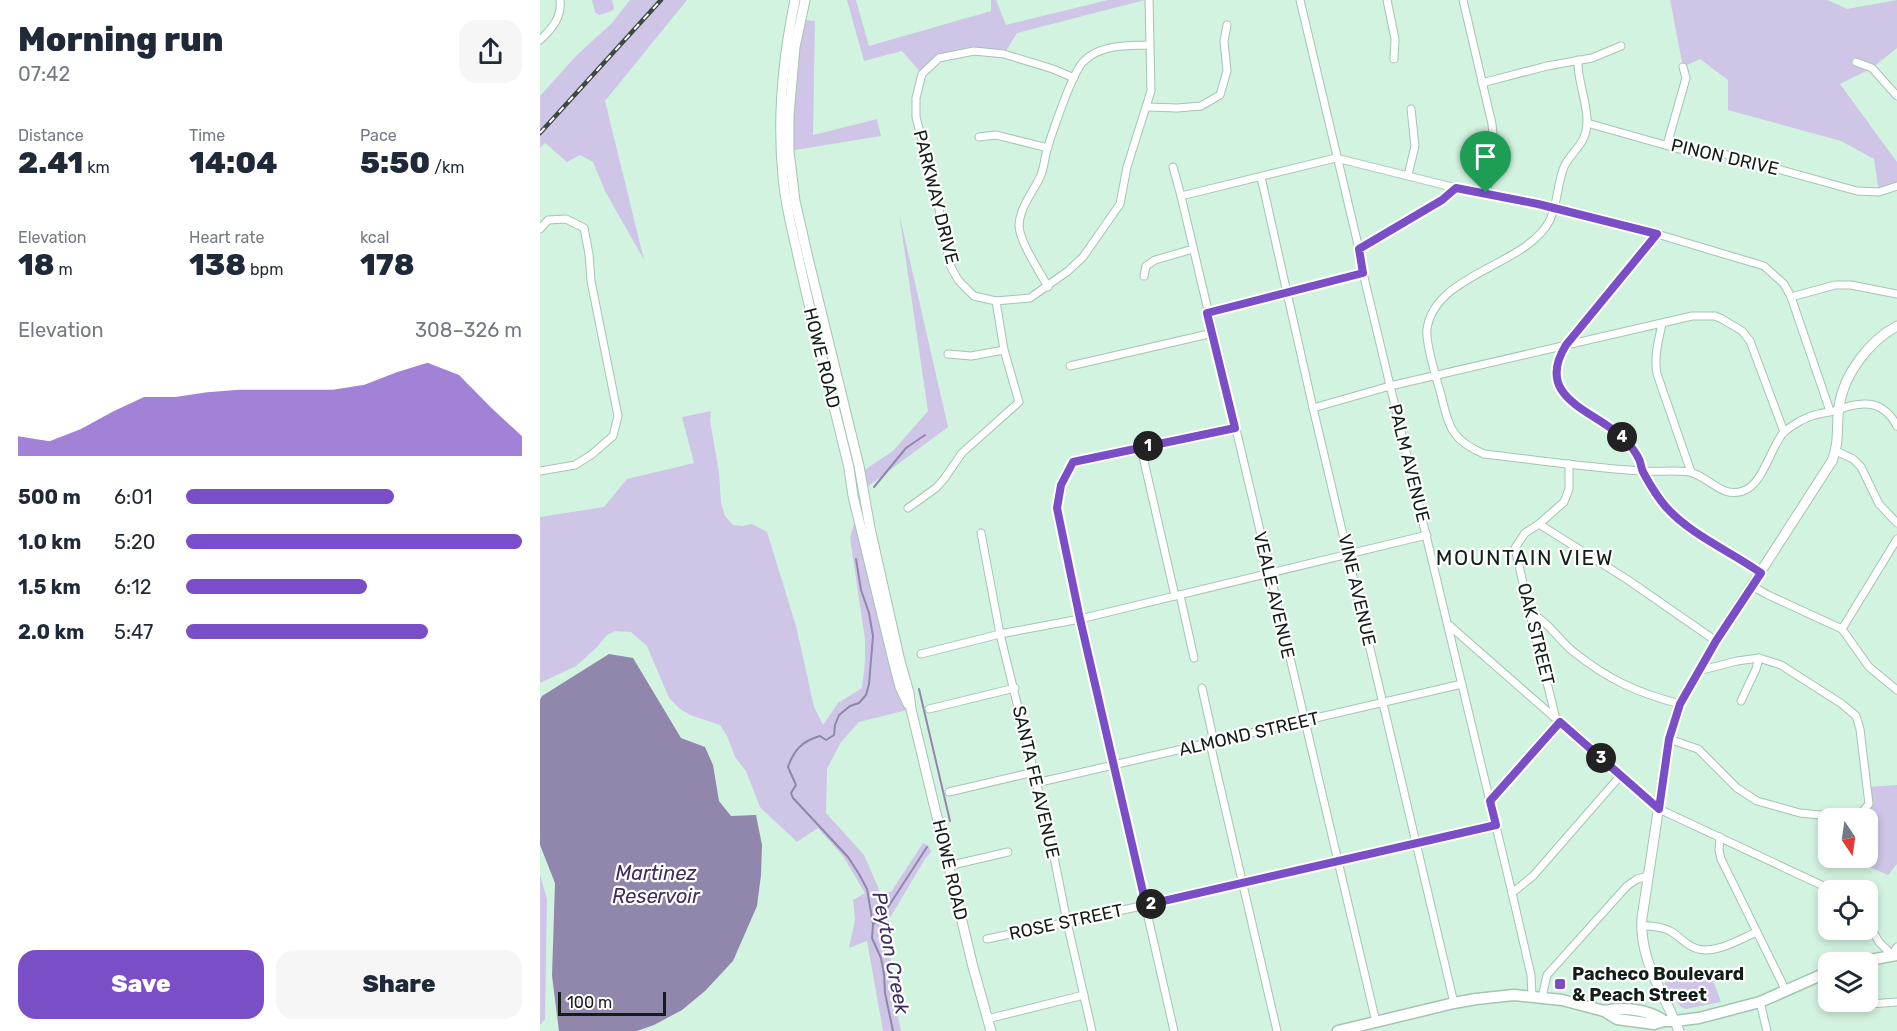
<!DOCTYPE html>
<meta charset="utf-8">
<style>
:root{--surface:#fff;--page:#f6f6f7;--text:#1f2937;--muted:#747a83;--accent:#7a4ec7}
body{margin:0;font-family:Rubik,sans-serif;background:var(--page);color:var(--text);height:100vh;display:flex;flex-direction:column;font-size:22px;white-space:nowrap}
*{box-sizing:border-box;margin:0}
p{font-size:20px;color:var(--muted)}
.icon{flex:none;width:33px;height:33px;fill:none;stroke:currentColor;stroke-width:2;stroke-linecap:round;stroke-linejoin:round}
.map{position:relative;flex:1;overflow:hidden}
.details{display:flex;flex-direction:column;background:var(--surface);width:540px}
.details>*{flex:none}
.needle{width:39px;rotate:167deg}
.buttons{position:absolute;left:1278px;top:808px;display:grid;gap:12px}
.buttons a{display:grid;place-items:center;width:60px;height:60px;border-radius:12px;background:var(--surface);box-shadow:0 3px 9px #0003;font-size:30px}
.scale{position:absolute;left:18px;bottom:15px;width:108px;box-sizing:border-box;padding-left:6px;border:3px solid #131e18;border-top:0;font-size:16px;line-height:21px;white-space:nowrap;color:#131e18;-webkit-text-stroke:4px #fff;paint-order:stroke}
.pin{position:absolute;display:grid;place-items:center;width:51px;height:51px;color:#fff;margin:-62px -26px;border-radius:50% 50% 50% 0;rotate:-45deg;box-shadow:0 0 6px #0007}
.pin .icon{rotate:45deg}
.km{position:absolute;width:30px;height:30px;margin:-15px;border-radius:50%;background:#222;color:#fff;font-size:16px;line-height:30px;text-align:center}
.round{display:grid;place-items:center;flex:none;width:63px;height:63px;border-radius:18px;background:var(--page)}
.summary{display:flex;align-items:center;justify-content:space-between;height:102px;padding:0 18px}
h1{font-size:33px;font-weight:800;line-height:45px}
.figures{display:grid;grid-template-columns:repeat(3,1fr);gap:9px;height:102px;padding:6px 18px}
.figures div{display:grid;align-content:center}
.figures b{font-size:30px;font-weight:800}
.figures small{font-size:16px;font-weight:400}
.figures p{font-size:16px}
.chart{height:168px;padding:12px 18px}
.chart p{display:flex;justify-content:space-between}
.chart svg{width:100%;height:108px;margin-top:6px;fill:var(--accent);opacity:.7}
.action{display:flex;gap:12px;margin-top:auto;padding:12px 18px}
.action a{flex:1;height:69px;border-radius:18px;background:var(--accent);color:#fff;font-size:24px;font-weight:800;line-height:69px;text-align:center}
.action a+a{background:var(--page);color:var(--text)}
ul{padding:0 18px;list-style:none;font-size:20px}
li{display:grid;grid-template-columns:96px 72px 1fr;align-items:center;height:45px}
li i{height:15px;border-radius:8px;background:var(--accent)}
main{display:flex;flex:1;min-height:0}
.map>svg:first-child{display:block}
</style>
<main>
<section class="details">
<div class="summary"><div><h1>Morning run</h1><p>07:42</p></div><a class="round"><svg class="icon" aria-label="share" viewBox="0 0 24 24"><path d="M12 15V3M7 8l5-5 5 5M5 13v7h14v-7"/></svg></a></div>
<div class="figures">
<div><p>Distance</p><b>2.41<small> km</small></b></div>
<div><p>Time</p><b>14:04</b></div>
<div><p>Pace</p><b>5:50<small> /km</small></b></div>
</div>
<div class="figures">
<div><p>Elevation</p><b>18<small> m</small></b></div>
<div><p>Heart rate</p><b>138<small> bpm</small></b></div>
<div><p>kcal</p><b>178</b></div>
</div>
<div class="chart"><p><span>Elevation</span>308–326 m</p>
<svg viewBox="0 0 160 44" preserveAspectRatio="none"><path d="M0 44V36L10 38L20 33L30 26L40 20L50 20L60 18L70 17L80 17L90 17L100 17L110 15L120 10L130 6L140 11L150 24L160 36V44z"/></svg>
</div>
<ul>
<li><b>500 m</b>6:01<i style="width:62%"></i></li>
<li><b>1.0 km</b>5:20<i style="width:100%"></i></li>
<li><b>1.5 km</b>6:12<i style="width:54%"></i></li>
<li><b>2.0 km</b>5:47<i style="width:72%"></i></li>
</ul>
<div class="action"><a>Save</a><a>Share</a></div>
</section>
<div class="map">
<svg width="1357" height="1031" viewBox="0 0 1357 1031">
<rect width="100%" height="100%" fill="#d3f3e1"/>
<!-- green -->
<g fill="#cec5e7">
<polygon points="52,0 72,0 74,8 72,11 59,15 55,12"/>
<polygon points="90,0 147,0 65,101 104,260 65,191 53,162 40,155 27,162 5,143 0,148 0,96 36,56 72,23"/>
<polygon points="307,0 316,0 329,46 451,11 451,0 456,0 466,25 568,0 605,0 477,33 464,54 434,51 399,58 382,74 362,51 324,61"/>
<polygon points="1130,0 1288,0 1307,9 1357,0 1357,48 1332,68 1300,84 1357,162 1357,186 1339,192 1334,159 1301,141 1188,110 1188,80 1160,59 1143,67"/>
<polygon points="260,20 275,21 273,135 337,119 341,136 249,151"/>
<polygon points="359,213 408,427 323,490 320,473 353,451 388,411"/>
<polygon points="171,411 170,421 179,472 181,503 185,516 193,525 203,526 212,524 227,532 256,626 274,707 283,725 298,703 322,688 325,663 325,639 310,538 317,514 371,709 319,722 301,742 287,769 286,813 324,855 340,892 351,892 383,843 389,846 391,852 385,859 341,933 351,960 353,992 361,1031 343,1031 327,941 309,948 315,920 313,900 325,893 303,856 278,828 257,842 220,807 206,771 195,757 187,736 180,725 150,715 140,709 129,698 107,646 91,632 75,631 67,635 57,647 36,666 0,683 0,517 64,507 87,479 154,463 142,417"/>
<polygon points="1357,785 1357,864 1348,875 1308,858 1328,858 1328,819 1310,819 1311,815 1329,804 1328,787"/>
<polygon points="0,875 7,899 5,1019 0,1025"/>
<polygon points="1168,967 1181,1002 1146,1009 1141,1007 1124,983"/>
</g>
<!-- water -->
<polygon fill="#9187ad" points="69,654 93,658 141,738 165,747 173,765 179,801 191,816 216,815 222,845 221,875 217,906 193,961 165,991 142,1010 114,1025 97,1031 19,1031 12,976 15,883 0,845 0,700 2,696"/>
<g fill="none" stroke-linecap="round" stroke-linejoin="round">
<!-- stream -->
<g stroke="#9187ad" stroke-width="2">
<polyline points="334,487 366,448 385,435"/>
<path d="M316,559L321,590L329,613L333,636L329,684L326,695L319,703L310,706L299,715L295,725L294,735L286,740L280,736C262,741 254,750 248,767L256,785L251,793L253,798L308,857L319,874L327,889L333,924L332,938L341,958L344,974L345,993L353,1031"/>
<polyline points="379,689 410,821"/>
<polyline points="333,924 339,921 387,847"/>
</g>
<!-- minor casing -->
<g stroke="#a5c4b2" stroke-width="9">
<g id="minor">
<polyline points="760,0 819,249 823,273 972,893 991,975 992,995"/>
<polyline points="847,0 855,39 854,59"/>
<polyline points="923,0 952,124 955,156 946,193"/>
<path d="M0,40C12,29 22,17 20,0"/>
<path d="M1038,60C1037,81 1048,103 1047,123C1046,146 1031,151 1024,167C1017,184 1018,203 1010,220C987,266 895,273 887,329C885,342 896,377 900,391C909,425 909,439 944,454C997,460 1050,468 1103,471C1118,472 1134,470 1149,472C1168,475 1181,499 1203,491C1223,485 1231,446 1244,432C1251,426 1264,418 1272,416C1279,413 1287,413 1294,411C1320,401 1342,398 1357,426"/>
<polyline points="1316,62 1332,68 1357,96"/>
<polyline points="534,78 513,69 464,54 434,51 399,58 382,74 376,98 376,117 396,194 410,265 418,280 434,296 456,301 490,298 528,271 543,257 580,204 587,167 611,91 609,0"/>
<polyline points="942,83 1007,66 1052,58 1081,46"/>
<polyline points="608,107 637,108 661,106 680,95 687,71 684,41 687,25"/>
<polyline points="1047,123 1153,153 1180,153 1317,191 1339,192 1357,186"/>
<polyline points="439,137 456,135 508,148"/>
<polyline points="1127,145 1146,78 1143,67"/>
<polyline points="633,167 641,196 836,1022"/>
<polyline points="868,175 875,146 871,109"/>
<polyline points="721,177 773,408 914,1003"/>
<polyline points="641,196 796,158 916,188 998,204 1117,234 1224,266 1244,284 1251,297 1290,411"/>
<polyline points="0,229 8,220 26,219 44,228 49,254 51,281 78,416 73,436 51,455 35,465 0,471"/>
<path d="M1117,234L1026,345C992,400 1058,412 1085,440C1090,445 1096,452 1099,459C1101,463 1101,468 1103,472C1109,483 1118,498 1126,507C1151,535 1190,551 1221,573"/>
<polyline points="819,249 902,200 916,188"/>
<polyline points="604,276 606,266 615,260 653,249"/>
<path d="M508,287C500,272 479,241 479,225C480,206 494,191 501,175C504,167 505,157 507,149C513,131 532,72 544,61C561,44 587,46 609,45"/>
<polyline points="1251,297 1295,285 1311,285 1357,294"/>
<polyline points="667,313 823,273"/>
<path d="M1122,324C1118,342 1114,357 1117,374L1151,472"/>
<polyline points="408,354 431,356 464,350"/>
<polyline points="530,366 673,333"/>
<polyline points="773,408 850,386 1152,316 1175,316 1182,319 1202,331 1210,341 1244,432"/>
<polyline points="601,448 635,596"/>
<polyline points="1296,451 1313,459 1321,467 1339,504 1357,523"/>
<polyline points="368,508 396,488 404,479 422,453 479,402 464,350 456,301"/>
<polyline points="999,524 1088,580 1176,641"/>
<polyline points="441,533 460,634 511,842 527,922 552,1031"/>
<polyline points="1212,586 1228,595 1302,629 1329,667 1357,690"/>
<polyline points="640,595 654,658"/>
<path d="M990,614C1006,618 1021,643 1035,653C1069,680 1098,693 1140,704"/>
<polyline points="910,626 1119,809 1294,891"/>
<polyline points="1302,629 1357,539"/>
<polyline points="381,654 460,634 540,619 887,535"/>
<polyline points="662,688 674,742"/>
<polyline points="1201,701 1216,669 1219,658"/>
<polyline points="389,709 475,688"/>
<polyline points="1016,719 990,614 975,548 985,533 999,524 1024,502 1029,489 1029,464"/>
<polyline points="1129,739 1158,749 1197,788 1217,801 1260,813 1300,817 1322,812 1329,804 1320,729 1316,716 1302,704 1241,665 1219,658 1197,661 1158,671"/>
<polyline points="670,743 737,1031"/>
<polyline points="496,783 922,684"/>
<polyline points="409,792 494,772"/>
<polyline points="950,801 1020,722"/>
<polyline points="1180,837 1179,850 1181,859 1246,991"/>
<polyline points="408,866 468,852"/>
<polyline points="972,893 993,876 1081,775"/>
<polyline points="1328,923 1339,942 1352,955 1357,947"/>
<path d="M1102,925C1111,927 1121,926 1130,931C1140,936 1146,946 1158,949C1176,954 1200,939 1217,932"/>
<polyline points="447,939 606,905 956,825"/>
<polyline points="1002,997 1007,975 1087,886 1097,879 1108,876"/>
<polyline points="1220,1002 1227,1031"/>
<polyline points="1330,1004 1357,1002"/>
<polyline points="447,1019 544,995"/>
<polyline points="634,1031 540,619 517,508 521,485 533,462 695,428"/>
</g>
</g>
<!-- tertiary casing -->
<g stroke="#a5c4b2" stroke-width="11">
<g id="tertiary">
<path d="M255,0C243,58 237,117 243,176C245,206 254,236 260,265C275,333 293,401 309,468L313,496L353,660L360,687L368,704"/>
<polyline points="265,0 255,47 249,115 249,151 255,201 268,258 319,466 330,528 359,657 369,693 371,709 433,967 451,1031"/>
<path d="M1139,1031C1124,993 1099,961 1102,918L1129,739L1140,704L1176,641L1292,461C1300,441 1296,427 1299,406C1304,374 1329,341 1357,326"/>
</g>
</g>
<!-- secondary casing -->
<g stroke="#a5c4b2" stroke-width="13">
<g id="secondary">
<polyline points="1314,963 1357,955"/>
<path d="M1064,1011C1083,1007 1108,1009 1124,1021"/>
<polyline points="798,1031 914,1003 936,999 974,995 1022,1000 1064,1011 1077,1019 1114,1024 1124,1021 1135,1021 1159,1018 1220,1002 1288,972"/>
</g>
</g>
<!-- minor -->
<use href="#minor" stroke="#fff" stroke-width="7"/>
<!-- tertiary -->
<use href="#tertiary" stroke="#fff" stroke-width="9"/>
<!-- secondary -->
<use href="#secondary" stroke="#fff" stroke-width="10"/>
<!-- rail casing -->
<g stroke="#3a4941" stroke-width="4.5">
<polyline id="rail" points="0,133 121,0"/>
</g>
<!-- rail -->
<use href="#rail" stroke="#fff" stroke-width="2" stroke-dasharray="7" stroke-linecap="butt"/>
</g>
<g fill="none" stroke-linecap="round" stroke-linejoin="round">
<!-- route casing -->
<g stroke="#fff" stroke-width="12">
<path id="route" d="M916,188L998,204L1117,234L1026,345C992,400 1058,411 1085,440C1090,445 1096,453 1099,459C1101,463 1101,468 1103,472C1109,483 1118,498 1126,507C1151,535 1190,551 1221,573L1176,641L1140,704L1129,739L1119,809L1020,722L950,801L956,825L606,905L540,619L517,508L521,485L533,462L695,428L667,313L823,273L819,249L902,200Z"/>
</g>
<!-- route -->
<use href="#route" stroke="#7a4ec7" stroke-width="8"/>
</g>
<!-- markers -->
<rect fill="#7a4ec7" stroke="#fff" stroke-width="2" x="1014" y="978" width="12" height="12" rx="3"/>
<g text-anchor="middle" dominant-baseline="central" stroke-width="4.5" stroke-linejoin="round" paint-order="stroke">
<!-- street labels -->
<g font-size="18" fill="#131e18" stroke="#fff">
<text transform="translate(1185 157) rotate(13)">PINON DRIVE</text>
<text transform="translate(396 197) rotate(76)">PARKWAY DRIVE</text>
<text transform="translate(282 358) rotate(76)">HOWE ROAD</text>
<text transform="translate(869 463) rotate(76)">PALM AVENUE</text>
<text transform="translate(817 590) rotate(77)">VINE AVENUE</text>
<text transform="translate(734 595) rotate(77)">VEALE AVENUE</text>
<text transform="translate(996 634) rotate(76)">OAK STREET</text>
<text transform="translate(709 734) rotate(-13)">ALMOND STREET</text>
<text transform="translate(496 782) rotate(77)">SANTA FE AVENUE</text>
<text transform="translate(410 870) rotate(77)">HOWE ROAD</text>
<text transform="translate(526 922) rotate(-12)">ROSE STREET</text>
</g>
<!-- poi labels -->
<g font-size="18" font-weight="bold" fill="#131e18" stroke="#fff" text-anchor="start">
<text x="1032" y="974">Pacheco Boulevard<tspan x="1032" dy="21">&amp; Peach Street</tspan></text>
</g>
<!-- water labels -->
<g font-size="20" font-style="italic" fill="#3d2d5f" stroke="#fff">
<text x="116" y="873">Martinez<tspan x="116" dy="23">Reservoir</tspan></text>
<text transform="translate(351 953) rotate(79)">Peyton Creek</text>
</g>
<!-- quarter labels -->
<g font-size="21" letter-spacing="1.5" fill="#131e18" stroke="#fff">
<text x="985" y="557">MOUNTAIN VIEW</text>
</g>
</g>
</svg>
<div class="buttons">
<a><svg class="needle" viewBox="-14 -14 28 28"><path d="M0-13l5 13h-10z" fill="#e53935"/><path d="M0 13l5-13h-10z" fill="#747a83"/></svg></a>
<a><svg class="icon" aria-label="locate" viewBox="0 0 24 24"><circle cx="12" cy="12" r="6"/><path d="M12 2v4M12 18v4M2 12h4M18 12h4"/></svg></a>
<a><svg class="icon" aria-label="layers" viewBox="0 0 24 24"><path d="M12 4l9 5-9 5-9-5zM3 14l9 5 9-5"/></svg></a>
</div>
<div class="scale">100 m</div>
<div class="pin" style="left:946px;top:193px;background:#1e9e55"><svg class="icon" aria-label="arrive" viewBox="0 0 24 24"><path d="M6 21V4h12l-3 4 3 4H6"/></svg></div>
<b class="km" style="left:608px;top:446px">1</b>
<b class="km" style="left:611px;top:904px">2</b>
<b class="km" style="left:1061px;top:758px">3</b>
<b class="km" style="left:1082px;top:437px">4</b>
</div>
</main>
